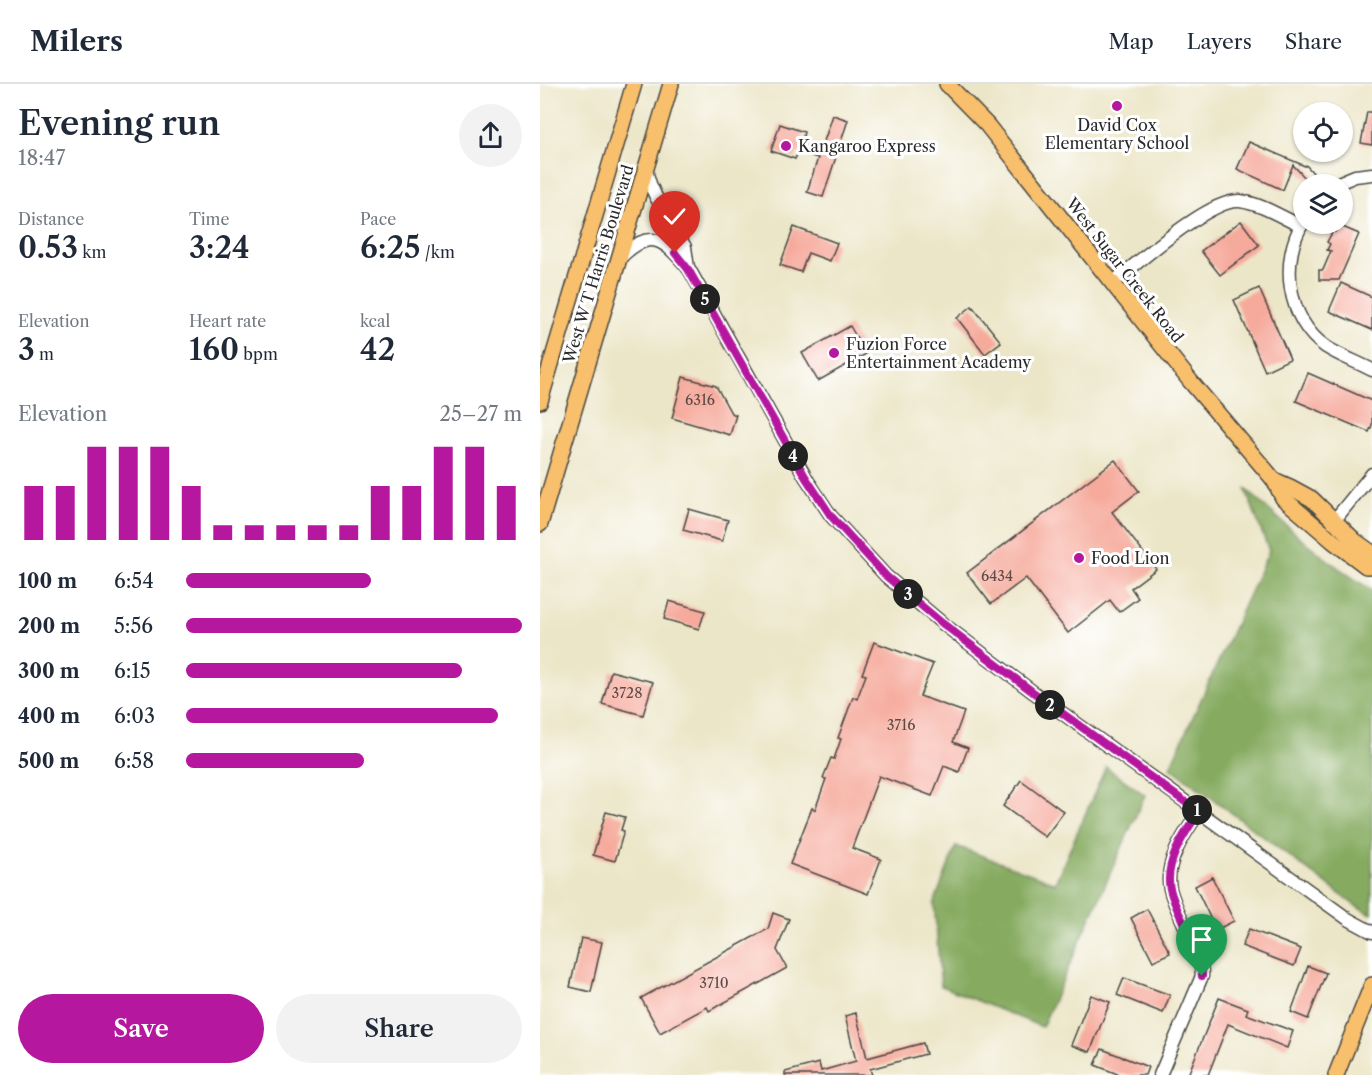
<!DOCTYPE html>
<meta charset="utf-8">
<style>
:root{--surface:#fff;--page:#f2f2f3;--text:#1f2937;--muted:#747a83;--line:#e0e1e3;--accent:#b5179e}
body{margin:0;font-family:"Libre Caslon Text",serif;background:var(--page);color:var(--text);height:100vh;display:flex;flex-direction:column;font-size:22px;white-space:nowrap}
*{box-sizing:border-box;margin:0}
p{font-size:20px;color:var(--muted)}
.icon{flex:none;width:33px;height:33px;fill:none;stroke:currentColor;stroke-width:2;stroke-linecap:round;stroke-linejoin:round}
.map{position:relative;flex:1;overflow:hidden}
.sheet{display:flex;flex-direction:column;background:var(--surface);width:540px}
.sheet>*{flex:none}
.tools{position:absolute;left:753px;top:18px;display:grid;gap:12px}
.tools a{display:grid;place-items:center;width:60px;height:60px;border-radius:50%;background:var(--surface);box-shadow:0 2px 4px #0004;font-size:30px}
.pin{position:absolute;display:grid;place-items:center;width:51px;height:51px;color:#fff;margin:-62px -26px;border-radius:50% 50% 50% 0;rotate:-45deg;box-shadow:0 0 6px #0007}
.pin .icon{rotate:45deg}
.km{position:absolute;width:30px;height:30px;margin:-15px;border-radius:50%;background:#222;color:#fff;font-size:16px;line-height:30px;text-align:center}
.round{display:grid;place-items:center;flex:none;width:63px;height:63px;border-radius:32px;background:var(--page)}
.overview{display:flex;align-items:center;justify-content:space-between;height:102px;padding:0 18px}
h1{font-size:33px;font-weight:600;line-height:45px}
.metrics{display:grid;grid-template-columns:repeat(3,1fr);gap:9px;height:102px;padding:6px 18px}
.metrics div{display:grid;align-content:center}
.metrics b{font-size:30px;font-weight:600}
.metrics small{font-size:16px;font-weight:400}
.metrics p{font-size:16px}
.chart{height:168px;padding:12px 18px}
.chart p{display:flex;justify-content:space-between}
.chart svg{width:100%;height:108px;margin-top:6px;stroke:var(--accent);stroke-width:6}
.button{display:flex;gap:12px;margin-top:auto;padding:12px 18px}
.button a{flex:1;height:69px;border-radius:36px;background:var(--accent);color:#fff;font-size:24px;font-weight:600;line-height:69px;text-align:center}
.button a+a{background:var(--page);color:var(--text)}
ul{padding:0 18px;list-style:none;font-size:20px}
li{display:grid;grid-template-columns:96px 72px 1fr;align-items:center;height:45px}
li i{height:15px;border-radius:8px;background:var(--accent)}
header{display:flex;align-items:center;gap:36px;box-sizing:border-box;height:84px;padding:0 30px;background:var(--surface);border-bottom:2px solid var(--line)}
header strong{font-size:28px}
nav{display:flex;gap:33px;margin-inline-start:auto;font-size:21px}
main{display:flex;flex:1;min-height:0}
.map>svg:first-child{display:block}
</style>
<header>
<strong>Milers</strong>
<nav><a>Map</a><a>Layers</a><a>Share</a></nav>
</header>
<main>
<section class="sheet">
<div class="overview"><div><h1>Evening run</h1><p>18:47</p></div><a class="round"><svg class="icon" aria-label="share" viewBox="0 0 24 24"><path d="M12 15V3M7 8l5-5 5 5M5 13v7h14v-7"/></svg></a></div>
<div class="metrics">
<div><p>Distance</p><b>0.53<small> km</small></b></div>
<div><p>Time</p><b>3:24</b></div>
<div><p>Pace</p><b>6:25<small> /km</small></b></div>
</div>
<div class="metrics">
<div><p>Elevation</p><b>3<small> m</small></b></div>
<div><p>Heart rate</p><b>160<small> bpm</small></b></div>
<div><p>kcal</p><b>42</b></div>
</div>
<div class="chart"><p><span>Elevation</span>25–27 m</p>
<svg viewBox="0 0 160 44" preserveAspectRatio="none"><path d="M5 44V22M15 44V22M25 44V6M35 44V6M45 44V6M55 44V22M65 44V38M75 44V38M85 44V38M95 44V38M105 44V38M115 44V22M125 44V22M135 44V6M145 44V6M155 44V22"/></svg>
</div>
<ul>
<li><b>100 m</b>6:54<i style="width:55%"></i></li>
<li><b>200 m</b>5:56<i style="width:100%"></i></li>
<li><b>300 m</b>6:15<i style="width:82%"></i></li>
<li><b>400 m</b>6:03<i style="width:93%"></i></li>
<li><b>500 m</b>6:58<i style="width:53%"></i></li>
</ul>
<div class="button"><a>Save</a><a>Share</a></div>
</section>
<div class="map">
<svg width="832" height="991" viewBox="0 0 832 991">
<rect width="100%" height="100%" fill="#fff"/>
<filter id="ink" filterUnits="userSpaceOnUse"><feTurbulence type="fractalNoise" baseFrequency=".0167" numOctaves="2"/><feDisplacementMap in="SourceGraphic" scale="12" xChannelSelector="R" yChannelSelector="G"/><feConvolveMatrix kernelMatrix="1 2 1 2 8 2 1 2 1" color-interpolation-filters="sRGB"/></filter>
<filter id="wash" filterUnits="userSpaceOnUse"><feTurbulence type="fractalNoise" baseFrequency=".008" numOctaves="4" result="noise"/><feDisplacementMap in="SourceGraphic" scale="24" xChannelSelector="R" yChannelSelector="G"/><feGaussianBlur stdDeviation="1.35" result="paint"/><feColorMatrix in="noise" values="0 0 0 0 0 0 0 0 0 0 0 0 0 0 0 0 0 1.4 0 .05"/><feComposite in="paint" operator="in"/></filter>
<g filter="url(#wash)">
<rect width="100%" height="100%" fill="#ece6c8"/>
<!-- forest -->
<g fill="#86ab60" stroke="#586b46" stroke-width="1.5">
<path d="M705,404C746,442 785,478 832,506V830L816,822L630,683L729,467Z"/>
<polygon points="566,683 605,711 502,943 401,902 394,819 416,762 515,799"/>
</g>
<g id="blocks">
<!-- building -->
<g fill="#f6aa9c">
<polygon points="827,28 832,28 832,61 821,59"/>
<polygon points="293,31 308,36 283,113 267,108 278,74 258,68 255,75 231,67 240,40 264,48 262,57 282,63"/>
<polygon points="709,58 765,82 766,81 774,90 767,96 753,81 743,106 697,85"/>
<polygon points="701,137 719,161 680,191 661,167"/>
<polygon points="798,141 819,150 799,196 779,196 779,186 783,186 791,167 787,166 790,160 787,158 793,147 795,148"/>
<polygon points="254,143 297,159 290,177 268,169 261,188 240,181"/>
<polygon points="801,199 832,213 832,246 789,227"/>
<polygon points="719,204 750,275 725,287 694,216"/>
<polygon points="432,222 461,258 445,270 417,234"/>
<polygon points="310,242 326,270 278,297 262,269"/>
<polygon points="768,289 832,317 832,341 829,348 756,317"/>
<polygon points="143,293 176,302 191,329 196,331 190,351 132,334"/>
<polygon points="575,376 599,407 572,428 616,485 591,504 598,514 579,528 570,516 528,549 486,494 451,520 427,489"/>
<polygon points="149,425 188,436 182,457 143,446"/>
<polygon points="129,517 165,527 159,545 124,535"/>
<polygon points="334,558 393,580 380,612 424,628 413,658 428,664 419,688 404,682 392,712 339,692 312,764 341,775 328,810 250,780 272,724 275,726 286,695 283,694 291,674 294,675 301,655 298,654 313,613 317,615 326,591 322,590"/>
<polygon points="71,587 113,598 103,631 62,620"/>
<polygon points="481,696 524,728 505,753 463,722"/>
<polygon points="66,728 85,733 81,746 84,747 75,777 53,771"/>
<polygon points="672,793 694,837 676,846 655,802"/>
<polygon points="607,825 630,869 613,877 591,834"/>
<polygon points="233,829 249,835 237,866 247,884 169,927 167,923 120,949 101,914 228,845"/>
<polygon points="709,845 761,865 754,882 702,862"/>
<polygon points="41,854 62,858 51,908 30,903"/>
<polygon points="768,882 786,889 768,935 751,928"/>
<polygon points="584,894 630,911 623,929 577,911"/>
<polygon points="551,911 570,918 550,968 531,961"/>
<polygon points="679,914 708,925 706,930 753,947 747,964 688,940 668,991 648,991"/>
<polygon points="316,929 327,974 383,959 386,970 330,985 332,991 245,991 245,988 279,979 281,987 316,977 305,932"/>
<polygon points="562,965 608,983 605,991 580,991 555,981"/>
</g>
</g>
</g>
<g filter="url(#ink)">
<use href="#blocks" fill-opacity="0" stroke="#484743" stroke-width="1.5"/>
<g fill="none" stroke-linecap="round" stroke-linejoin="round">
<!-- minor casing -->
<g stroke="#484743" stroke-width="15">
<g id="minor">
<polyline points="105,83 110,100 116,113 145,163 148,184"/>
<polyline points="796,100 815,92 832,90"/>
<path d="M764,137C739,176 747,236 786,263C800,272 817,278 832,286"/>
<path d="M79,175C111,143 123,155 149,185L266,394L291,432L346,492L402,539L493,608L808,835L832,848"/>
<path d="M572,199C598,179 670,114 700,117C722,120 741,133 761,142"/>
<polyline points="793,438 832,390"/>
<path d="M620,991L662,892C662,878 656,866 650,853C643,837 634,821 630,805C624,778 645,749 659,728"/>
</g>
</g>
<!-- major casing -->
<g stroke="#484743" stroke-width="18">
<g id="major">
<polyline points="407,0 447,41 651,298 734,396 743,414 793,457 826,482 832,482"/>
<polyline points="0,317 94,0"/>
<polyline points="734,396 750,403 772,415 815,457 832,469"/>
<polyline points="0,440 131,0"/>
<polyline points="796,991 832,901"/>
</g>
</g>
<!-- minor -->
<use href="#minor" stroke="#fff" stroke-width="12"/>
<!-- major -->
<use href="#major" stroke="#f8bf6c" stroke-width="15"/>
</g>
</g>
<g fill="none" stroke-linecap="round" stroke-linejoin="round" filter="url(#ink)">
<!-- route casing -->
<g stroke="#fff" stroke-width="12">
<path id="route" d="M135,169L148,185L266,394L291,432L346,492L402,539L493,608L659,728C645,749 624,778 630,805C634,821 643,837 650,853C656,866 662,878 662,892"/>
</g>
<!-- route -->
<use href="#route" stroke="#b5179e" stroke-width="8"/>
</g>
<!-- markers -->
<g fill="#b5179e" stroke="#fff" stroke-width="2">
<circle cx="577" cy="22" r="6"/>
<circle cx="246" cy="62" r="6"/>
<circle cx="294" cy="269" r="6"/>
<circle cx="539" cy="474" r="6"/>
</g>
<g text-anchor="middle" dominant-baseline="central" stroke-width="6" stroke-linejoin="round" paint-order="stroke">
<!-- number labels -->
<g font-size="14" fill="#5e4b47">
<text x="160" y="316">6316</text>
<text x="457" y="492">6434</text>
<text x="87" y="609">3728</text>
<text x="361" y="641">3716</text>
<text x="174" y="899">3710</text>
</g>
<!-- poi labels -->
<g font-size="16" fill="#2b2b2b" stroke="#fff" text-anchor="start">
<text x="577" y="41" text-anchor="middle">David Cox<tspan x="577" dy="18">Elementary School</tspan></text>
<text x="258" y="62">Kangaroo Express</text>
<text x="306" y="260">Fuzion Force<tspan x="306" dy="18">Entertainment Academy</tspan></text>
<text x="551" y="474">Food Lion</text>
</g>
<!-- street labels -->
<g font-size="16" fill="#2b2b2b" stroke="#fff">
<text transform="translate(58 180) rotate(-73)">West W T Harris Boulevard</text>
<text transform="translate(585 186) rotate(52)">West Sugar Creek Road</text>
</g>
</g>
</svg>
<div class="tools">
<a><svg class="icon" aria-label="locate" viewBox="0 0 24 24"><circle cx="12" cy="12" r="6"/><path d="M12 2v4M12 18v4M2 12h4M18 12h4"/></svg></a>
<a><svg class="icon" aria-label="layers" viewBox="0 0 24 24"><path d="M12 4l9 5-9 5-9-5zM3 14l9 5 9-5"/></svg></a>
</div>
<div class="pin" style="left:662px;top:892px;background:#1e9e55"><svg class="icon" aria-label="arrive" viewBox="0 0 24 24"><path d="M6 21V4h12l-3 4 3 4H6"/></svg></div>
<div class="pin" style="left:135px;top:169px;background:#d93025"><svg class="icon" aria-label="check" viewBox="0 0 24 24"><path d="M5 12l5 5 9-10"/></svg></div>
<b class="km" style="left:657px;top:726px">1</b>
<b class="km" style="left:510px;top:621px">2</b>
<b class="km" style="left:368px;top:510px">3</b>
<b class="km" style="left:253px;top:372px">4</b>
<b class="km" style="left:165px;top:215px">5</b>
</div>
</main>
